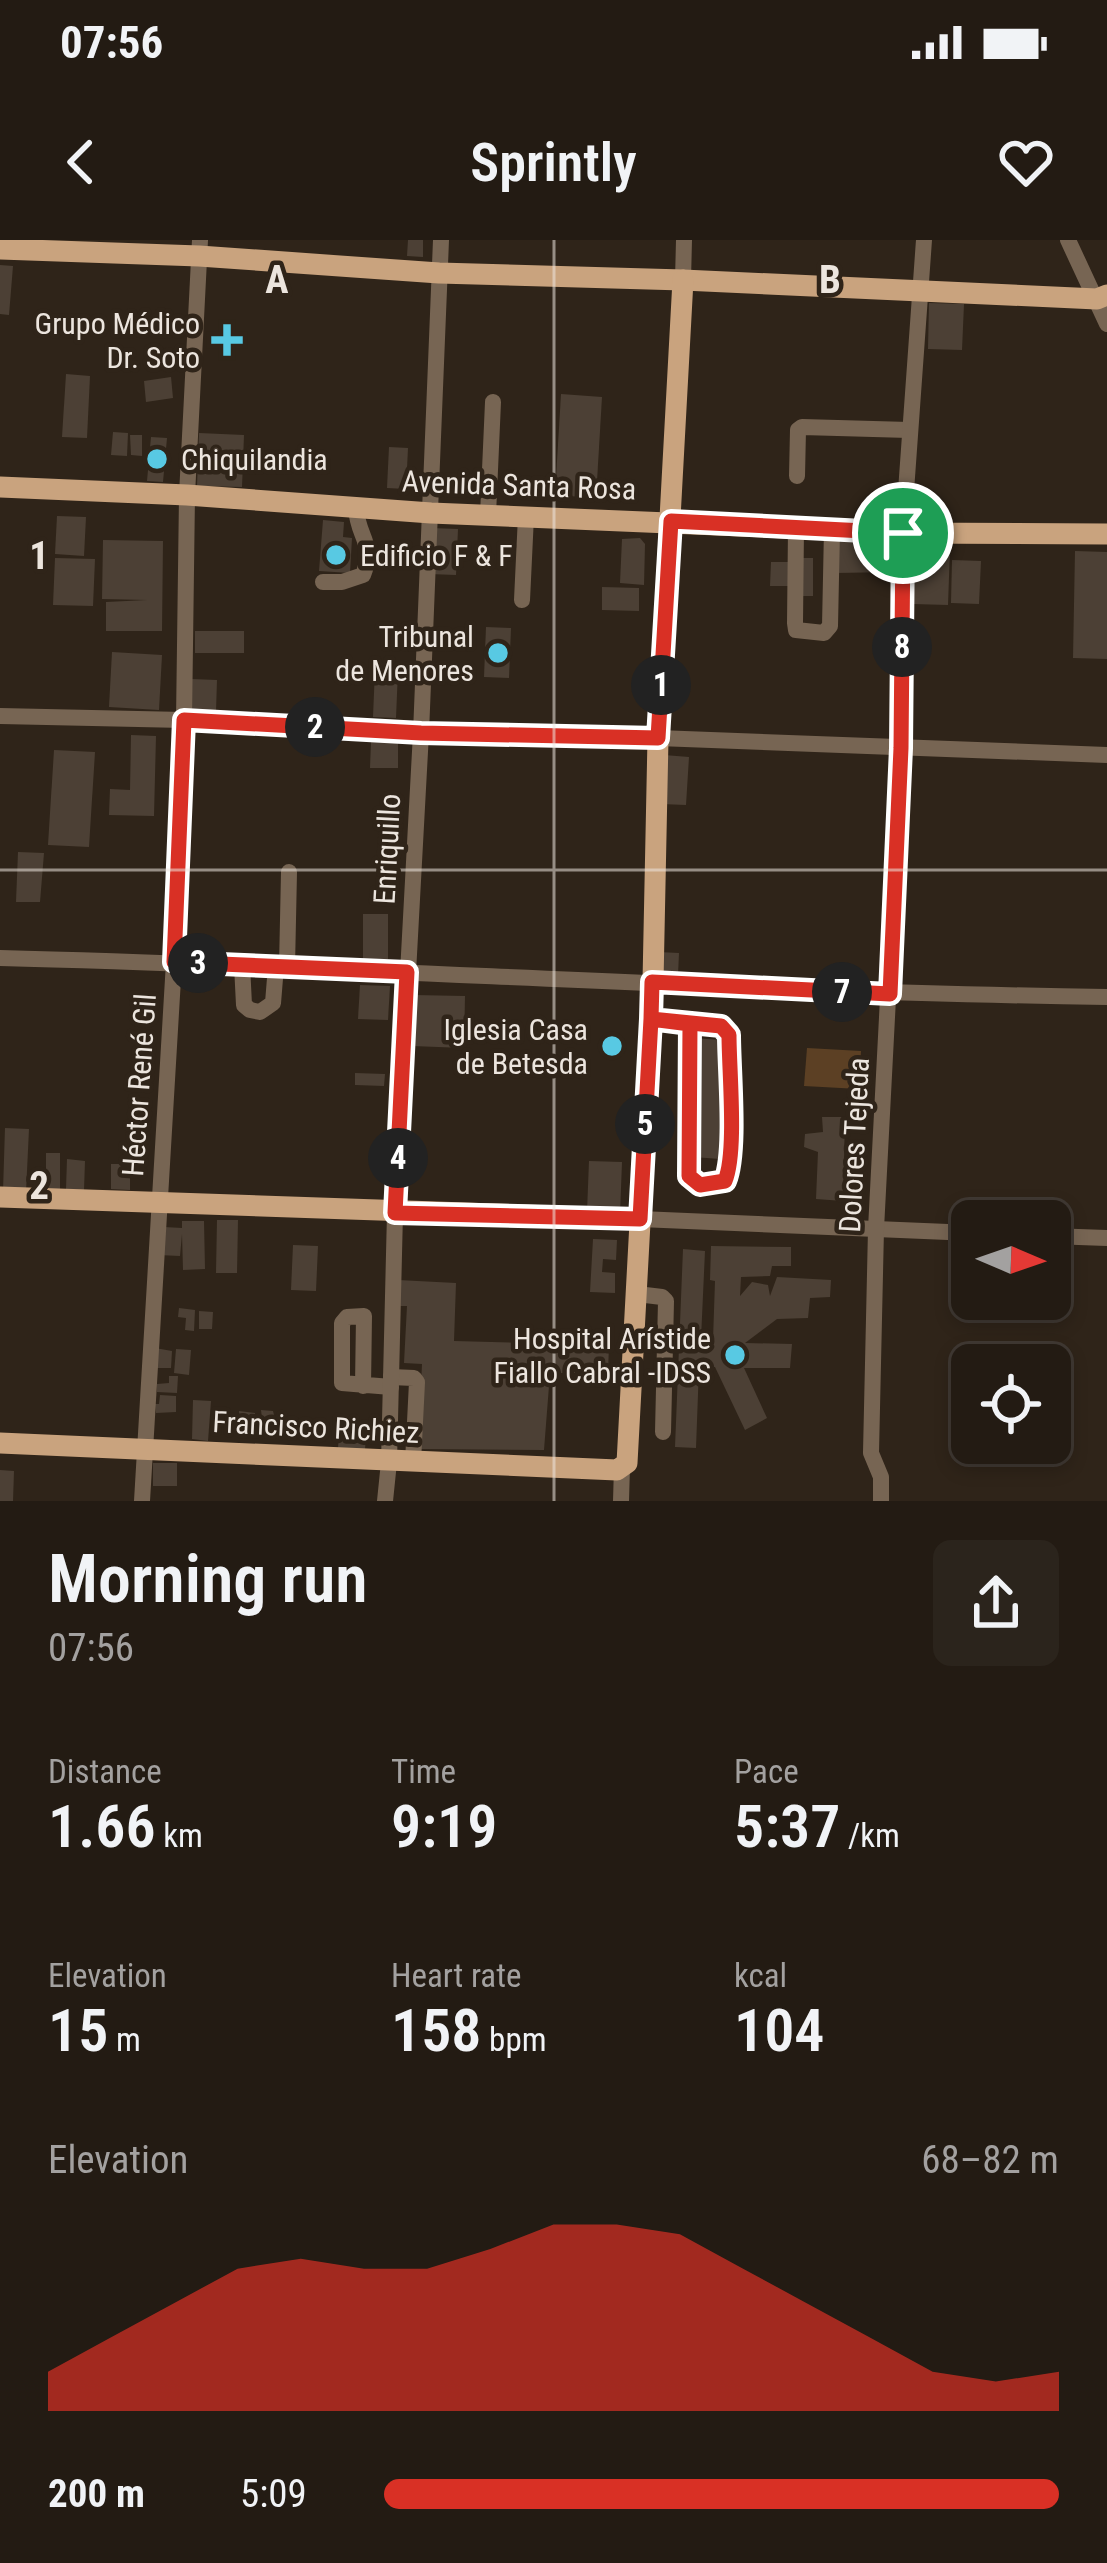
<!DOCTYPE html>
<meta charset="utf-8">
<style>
:root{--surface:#231b13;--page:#2b241c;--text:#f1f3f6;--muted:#a3a1a0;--line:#403933;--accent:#d93025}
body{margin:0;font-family:"Roboto Condensed",sans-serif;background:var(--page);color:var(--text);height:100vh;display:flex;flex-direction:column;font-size:45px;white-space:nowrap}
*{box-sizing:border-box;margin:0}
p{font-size:39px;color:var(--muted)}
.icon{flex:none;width:66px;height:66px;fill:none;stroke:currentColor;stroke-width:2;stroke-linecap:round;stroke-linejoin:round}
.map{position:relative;height:1261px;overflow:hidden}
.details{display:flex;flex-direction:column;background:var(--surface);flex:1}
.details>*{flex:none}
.needle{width:78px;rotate:92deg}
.fabs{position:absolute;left:951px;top:960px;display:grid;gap:24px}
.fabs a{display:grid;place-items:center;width:120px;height:120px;border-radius:18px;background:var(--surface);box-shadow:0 6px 18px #0003,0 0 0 3px var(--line);font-size:60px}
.pin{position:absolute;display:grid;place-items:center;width:102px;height:102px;color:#fff;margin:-51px;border:6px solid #fff;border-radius:50%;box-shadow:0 3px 12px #0007}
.km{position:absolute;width:60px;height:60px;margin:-30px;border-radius:50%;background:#222;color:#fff;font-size:33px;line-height:60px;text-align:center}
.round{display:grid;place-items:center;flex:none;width:126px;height:126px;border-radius:18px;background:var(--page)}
.head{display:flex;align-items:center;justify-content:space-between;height:204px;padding:0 48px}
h1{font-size:66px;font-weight:600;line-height:90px}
.metrics{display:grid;grid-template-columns:repeat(3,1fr);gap:18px;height:204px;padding:12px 48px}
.metrics div{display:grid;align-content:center}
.metrics b{font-size:60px;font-weight:600}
.metrics small{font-size:33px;font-weight:400}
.metrics p{font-size:33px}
.chart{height:336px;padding:24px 48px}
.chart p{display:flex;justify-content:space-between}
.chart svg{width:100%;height:216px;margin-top:12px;fill:var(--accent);opacity:.7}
ul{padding:0 48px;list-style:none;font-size:39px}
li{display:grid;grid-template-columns:192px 144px 1fr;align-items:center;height:90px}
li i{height:30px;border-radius:15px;background:var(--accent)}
.status{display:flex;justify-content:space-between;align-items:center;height:84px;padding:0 60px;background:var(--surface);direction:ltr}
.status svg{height:33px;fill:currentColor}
header{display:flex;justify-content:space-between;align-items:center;height:156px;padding:0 48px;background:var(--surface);font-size:54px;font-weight:600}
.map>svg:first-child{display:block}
</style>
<div class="status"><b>07:56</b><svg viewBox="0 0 49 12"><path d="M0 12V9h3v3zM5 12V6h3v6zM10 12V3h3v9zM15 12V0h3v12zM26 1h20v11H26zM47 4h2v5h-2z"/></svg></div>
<header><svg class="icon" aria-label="back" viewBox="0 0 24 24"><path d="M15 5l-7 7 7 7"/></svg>Sprintly<svg class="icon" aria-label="heart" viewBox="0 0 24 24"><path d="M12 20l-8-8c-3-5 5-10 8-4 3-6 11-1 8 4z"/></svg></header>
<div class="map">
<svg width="1107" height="1261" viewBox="0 0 1107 1261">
<rect width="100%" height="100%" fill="#2f2419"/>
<!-- green -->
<polygon fill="#5c4024" points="807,808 861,811 859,849 804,846"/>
<!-- building -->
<g fill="#4c4035">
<polygon points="408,0 423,0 423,17 407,16"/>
<polygon points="0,25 13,26 9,75 0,74"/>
<polygon points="929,63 964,64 962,110 928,109"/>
<polygon points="66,134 90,136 87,198 62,197"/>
<polygon points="171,137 173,158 146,162 144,141"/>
<polygon points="561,154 602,157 596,258 555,255"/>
<polygon points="113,192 128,193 127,216 111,215"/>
<polygon points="199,193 244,195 242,247 197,246"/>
<polygon points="130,195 142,195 142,216 131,215"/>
<polygon points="151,197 167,198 163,242 147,241"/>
<polygon points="389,207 408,208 406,249 387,248"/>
<polygon points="57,276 86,277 84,316 55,314"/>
<polygon points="323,280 344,282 343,297 352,298 350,333 319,331"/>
<polygon points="431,288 458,289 456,335 429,334"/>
<polygon points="640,298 645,304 644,345 620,343 622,299"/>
<polygon points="103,300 163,301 162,391 106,391 106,362 147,360 102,359"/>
<polygon points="839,302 888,303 893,307 892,332 836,333"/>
<polygon points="915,308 950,309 948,365 913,364"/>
<polygon points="1075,311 1107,312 1107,419 1073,418"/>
<polygon points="55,318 95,319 93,366 53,365"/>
<rect x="799" y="318" width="14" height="38"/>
<polygon points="952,320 981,321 979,364 951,363"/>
<polygon points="771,322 790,322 790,346 770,346"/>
<polygon points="602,347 639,348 639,371 602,370"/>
<polygon points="486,387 511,388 509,438 484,437"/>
<rect x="195" y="391" width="49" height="22"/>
<polygon points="112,412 162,415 159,470 109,467"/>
<polygon points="375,429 398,430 396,478 373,477"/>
<polygon points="191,439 217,440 216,471 190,470"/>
<polygon points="131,495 156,496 154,576 109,575 110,549 130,550"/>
<polygon points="371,502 398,502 398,528 370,528"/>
<polygon points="54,510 95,512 89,607 48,605"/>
<polygon points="664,515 689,517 686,565 661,564"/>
<polygon points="18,612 44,613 40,662 16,662"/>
<rect x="363" y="674" width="25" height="45"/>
<polygon points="658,712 679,713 678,735 657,734"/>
<polygon points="360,745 390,746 388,780 358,779"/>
<polygon points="413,755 465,756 464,808 412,806"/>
<polygon points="693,798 721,800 720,919 693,917"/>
<polygon points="355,833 385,834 384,846 355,845"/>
<polygon points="822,877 845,877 843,961 816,959 818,912 804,907 805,894 823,892"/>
<polygon points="5,888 29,889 26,952 3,951"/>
<rect x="46" y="913" width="14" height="37"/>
<polygon points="67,919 85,921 84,950 66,949"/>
<polygon points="589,921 622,922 620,974 587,972"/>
<polygon points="111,924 130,924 130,950 111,949"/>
<polygon points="217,980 238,980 237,1033 216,1033"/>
<polygon points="182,981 204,981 205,1029 183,1030 182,994 180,1016 158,1015 164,987 182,988"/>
<polygon points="593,999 617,1000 616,1020 603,1019 602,1032 615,1033 615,1053 590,1052"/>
<polygon points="293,1005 318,1006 316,1051 291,1050"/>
<polygon points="711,1006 791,1007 791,1026 772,1026 770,1036 741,1037 740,1056 752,1042 768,1045 770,1056 777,1037 831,1040 830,1057 810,1058 808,1078 777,1079 745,1103 792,1104 790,1128 744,1128 767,1178 745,1190 715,1127 699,1127 696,1208 675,1207 683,1009 705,1011 701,1099 713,1100 715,1041 710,1040"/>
<polygon points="398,1040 456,1043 454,1101 609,1105 608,1133 550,1133 544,1210 418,1209 422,1124 404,1123 407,1066 397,1066"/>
<polygon points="179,1068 195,1070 194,1091 185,1090 186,1078 178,1077"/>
<polygon points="199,1071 213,1072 212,1089 199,1089"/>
<polygon points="155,1108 172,1111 171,1128 156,1128"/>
<polygon points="176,1109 191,1110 189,1135 174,1133"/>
<polygon points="169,1136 178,1136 177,1153 157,1152 157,1144 169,1143"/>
<polygon points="160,1155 176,1156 176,1172 156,1173 155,1164 159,1164"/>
<polygon points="193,1160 211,1161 208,1201 192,1199"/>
<polygon points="261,1170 273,1171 279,1196 264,1196"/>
<polygon points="239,1171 255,1173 254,1198 240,1196"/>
<polygon points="339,1189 366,1190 365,1211 338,1209"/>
<rect x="153" y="1223" width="24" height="23"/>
<polygon points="0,1230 14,1231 13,1261 0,1261"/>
</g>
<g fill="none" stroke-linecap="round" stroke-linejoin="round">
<!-- minor -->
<g stroke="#776553" stroke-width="16">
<polyline points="1068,0 1107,84"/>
<polyline points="683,40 684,0"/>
<polyline points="797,236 798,190 802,187 909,190"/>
<polyline points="488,275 493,162"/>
<polyline points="796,288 795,383 796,390 824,393 830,386 832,289"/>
<path d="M323,342H342L363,335C376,302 357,298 356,267"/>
<polyline points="522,360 526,276"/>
<polyline points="0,476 184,480 421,493 658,498 1107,515"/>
<path d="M0,718C369,727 738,752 1107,757"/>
<polyline points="242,725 244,765 250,770 260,772 273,763 276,726"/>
<polyline points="287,727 289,632"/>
<polyline points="651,779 721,786 729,795 730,929 725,941 701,945 689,936 690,784"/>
<polyline points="640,979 972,993"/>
<polyline points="1050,996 1107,998"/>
<polyline points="637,1054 662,1057 666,1061 663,1192"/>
<polyline points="391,1137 414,1138 417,1142 413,1222"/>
<polyline points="363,1146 364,1076 347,1077 342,1083 342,1143 391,1147"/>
<polyline points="142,1261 174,722 184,480 187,255 200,0"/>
<polyline points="385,1261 389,1222 395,973 421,493 441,0"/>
<polyline points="621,1261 622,1227"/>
<polyline points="881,1261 881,1237 871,1213 876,989 901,508 903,293 924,0"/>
</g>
<!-- major -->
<g stroke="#c9a37e" stroke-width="21">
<polyline points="0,9 199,16 439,33 683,40 1097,59 1107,55"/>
<polyline points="0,247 187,255 431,273 903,293 1107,294"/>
<polyline points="0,957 640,979"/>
<polyline points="0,1203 617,1230 627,1223 653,742 658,498 683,40"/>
</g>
</g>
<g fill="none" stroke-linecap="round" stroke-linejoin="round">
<!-- route casing -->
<g stroke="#fff" stroke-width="24">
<path id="route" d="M903,293L671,281L658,498L421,493L184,480L174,722L407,732L395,973L640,979L651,779L721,786L729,795C729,831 737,912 725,941L700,945L689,936L690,784L651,779L652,742L890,754L901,508L903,293"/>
</g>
<!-- route -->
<use href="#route" stroke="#d93025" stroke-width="15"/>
</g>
<!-- grid -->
<path fill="none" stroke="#ece5de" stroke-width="3" stroke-opacity="0.55" d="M554,0V1261M0,630H1107"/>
<!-- markers -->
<g fill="#58c9e3" stroke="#2f2419" stroke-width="4.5">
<path d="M221 82h12v12h12v12h-12v12h-12v-12h-12v-12h12z"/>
<circle cx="157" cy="219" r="12"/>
<circle cx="336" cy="315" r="12"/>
<circle cx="498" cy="413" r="12"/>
<circle cx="612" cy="806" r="12"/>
<circle cx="735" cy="1115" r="12"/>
</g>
<g text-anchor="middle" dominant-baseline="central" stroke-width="9" stroke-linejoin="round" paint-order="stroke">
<!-- poi labels -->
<g font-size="30" fill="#ece5de" stroke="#2f2419" text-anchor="end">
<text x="200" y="83">Grupo Médico<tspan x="200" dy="34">Dr. Soto</tspan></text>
<text x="181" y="219" text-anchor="start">Chiquilandia</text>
<text x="360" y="315" text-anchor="start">Edificio F &amp; F</text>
<text x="474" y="396">Tribunal<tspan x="474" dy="34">de Menores</tspan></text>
<text x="588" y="789">Iglesia Casa<tspan x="588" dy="34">de Betesda</tspan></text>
<text x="711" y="1098">Hospital Arístide<tspan x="711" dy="34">Fiallo Cabral -IDSS</tspan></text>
</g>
<!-- street labels -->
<g font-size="30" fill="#ece5de" stroke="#2f2419">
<text transform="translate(519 245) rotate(2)">Avenida Santa Rosa</text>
<text transform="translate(387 609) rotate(-87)">Enriquillo</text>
<text transform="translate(139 845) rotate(-86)">Héctor René Gil</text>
<text transform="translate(854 905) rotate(-87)">Dolores Tejeda</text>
<text transform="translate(316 1187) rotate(3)">Francisco Richiez</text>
</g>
</g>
<g font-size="39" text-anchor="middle" font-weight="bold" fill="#ece5de" stroke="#2f2419" stroke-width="9" stroke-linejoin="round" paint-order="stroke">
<text x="277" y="53">A</text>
<text x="830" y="53">B</text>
<text x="39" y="329">1</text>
<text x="39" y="959">2</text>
</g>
</svg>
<div class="fabs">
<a><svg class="needle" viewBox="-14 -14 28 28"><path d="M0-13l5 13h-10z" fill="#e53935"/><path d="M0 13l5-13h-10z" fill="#a3a1a0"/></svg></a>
<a><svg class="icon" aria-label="locate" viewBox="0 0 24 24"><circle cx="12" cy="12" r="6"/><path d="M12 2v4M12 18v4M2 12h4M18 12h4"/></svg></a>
</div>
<div class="pin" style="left:903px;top:293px;background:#1e9e55"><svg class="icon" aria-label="arrive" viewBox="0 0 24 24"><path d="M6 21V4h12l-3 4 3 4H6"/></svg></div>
<b class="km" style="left:661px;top:445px">1</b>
<b class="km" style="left:315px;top:487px">2</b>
<b class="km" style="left:198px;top:723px">3</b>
<b class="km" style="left:398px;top:918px">4</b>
<b class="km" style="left:645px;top:884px">5</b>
<b class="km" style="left:842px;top:752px">7</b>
<b class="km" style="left:902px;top:407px">8</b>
</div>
<section class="details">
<div class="head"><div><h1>Morning run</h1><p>07:56</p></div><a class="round"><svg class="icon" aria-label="share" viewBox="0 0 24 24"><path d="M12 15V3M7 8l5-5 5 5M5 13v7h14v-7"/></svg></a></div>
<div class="metrics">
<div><p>Distance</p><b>1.66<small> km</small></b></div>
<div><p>Time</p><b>9:19</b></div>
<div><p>Pace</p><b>5:37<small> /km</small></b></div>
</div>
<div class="metrics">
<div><p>Elevation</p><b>15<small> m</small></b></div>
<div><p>Heart rate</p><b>158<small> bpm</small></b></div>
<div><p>kcal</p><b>104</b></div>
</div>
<div class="chart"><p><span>Elevation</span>68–82 m</p>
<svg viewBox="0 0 160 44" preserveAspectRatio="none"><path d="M0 44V36L10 29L20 22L30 15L40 13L50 15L60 15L70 11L80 6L90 6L100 8L110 15L120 22L130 29L140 36L150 38L160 36V44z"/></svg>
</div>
<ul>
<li><b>200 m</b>5:09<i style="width:100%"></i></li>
</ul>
</section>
